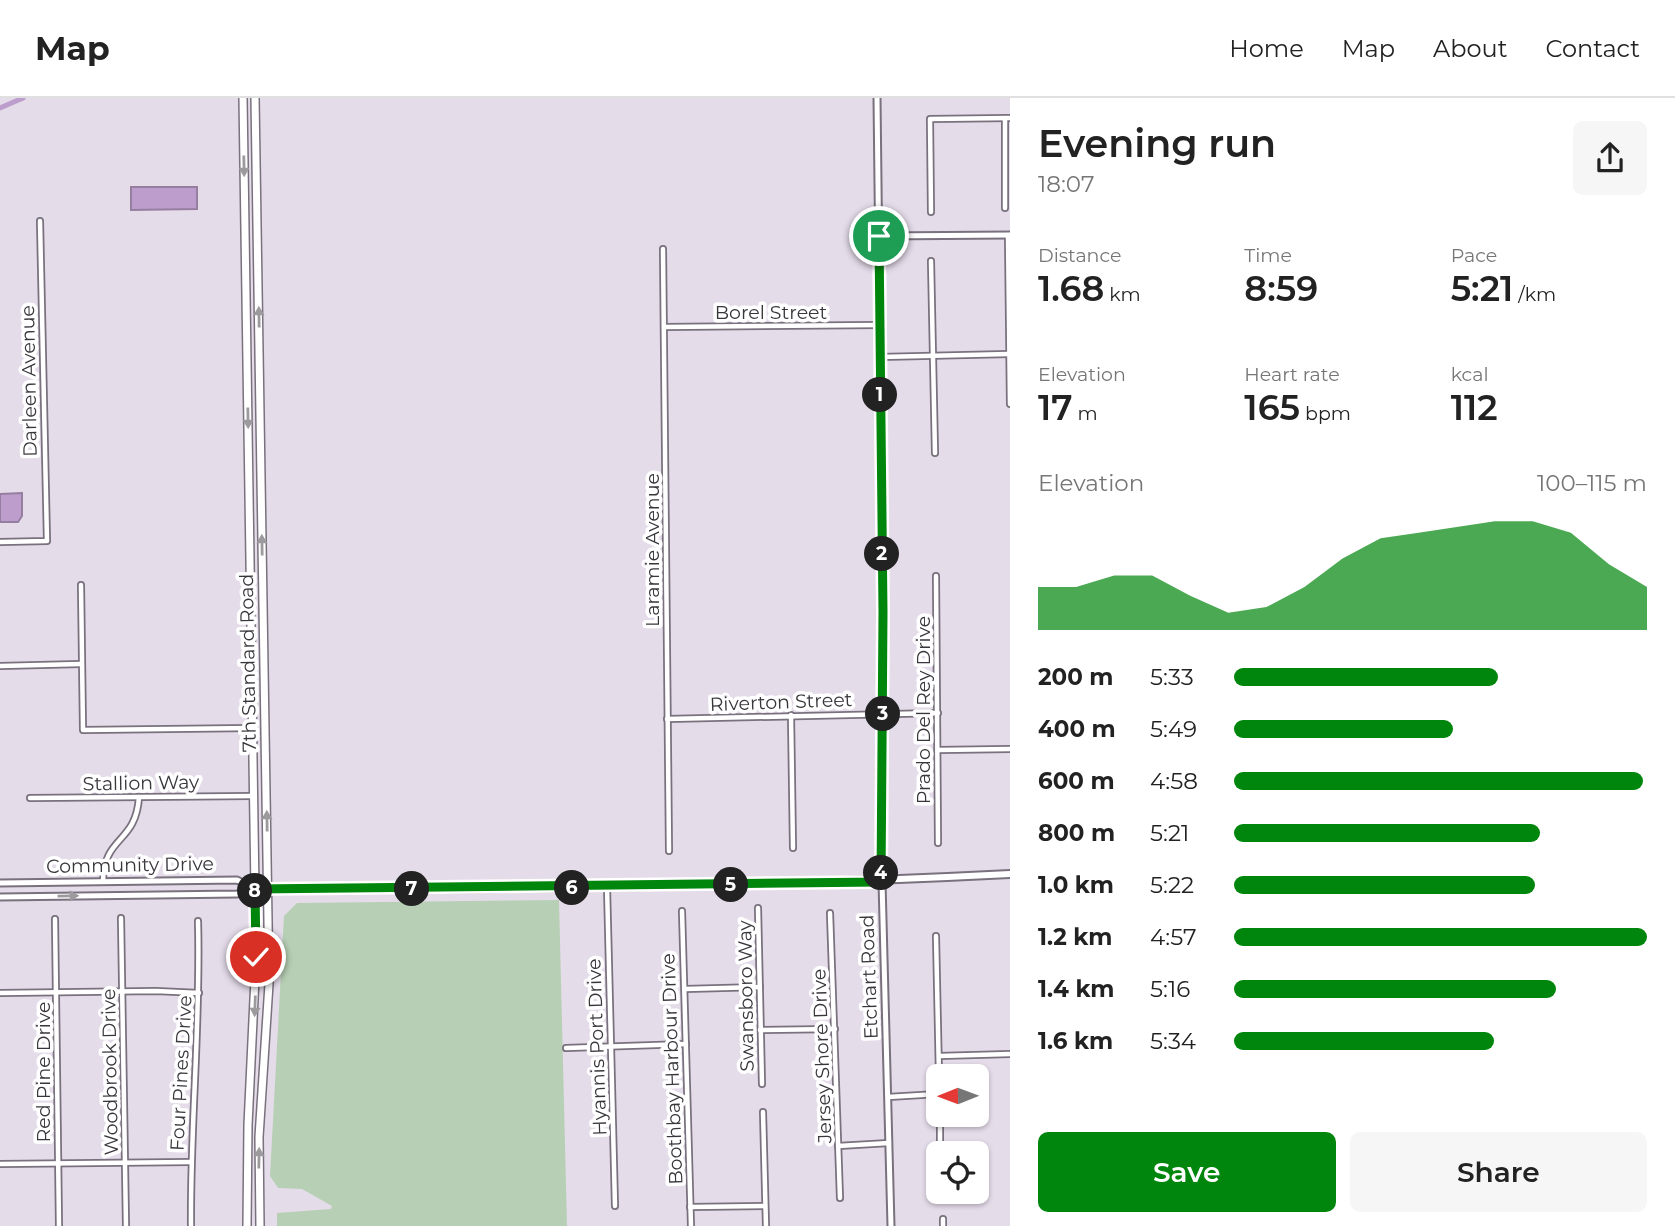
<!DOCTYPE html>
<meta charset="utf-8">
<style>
:root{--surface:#fff;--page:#f6f6f6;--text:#222;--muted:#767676;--line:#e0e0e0;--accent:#00860c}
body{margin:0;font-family:Montserrat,sans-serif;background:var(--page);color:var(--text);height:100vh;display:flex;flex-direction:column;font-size:26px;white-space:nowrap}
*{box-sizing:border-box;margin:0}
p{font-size:23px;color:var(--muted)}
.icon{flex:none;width:38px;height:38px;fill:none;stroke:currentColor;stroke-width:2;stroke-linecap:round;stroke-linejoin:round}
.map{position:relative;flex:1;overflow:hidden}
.panel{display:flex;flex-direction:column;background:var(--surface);width:665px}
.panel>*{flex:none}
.needle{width:46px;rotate:269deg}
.controls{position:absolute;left:926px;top:966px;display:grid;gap:14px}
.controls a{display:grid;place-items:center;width:63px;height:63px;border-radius:10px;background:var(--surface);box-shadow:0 2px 5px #0004;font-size:35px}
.pin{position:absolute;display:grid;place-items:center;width:60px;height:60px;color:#fff;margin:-30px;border:4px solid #fff;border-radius:50%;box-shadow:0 2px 7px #0007}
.km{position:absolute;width:35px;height:35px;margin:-18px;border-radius:50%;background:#222;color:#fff;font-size:19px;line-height:35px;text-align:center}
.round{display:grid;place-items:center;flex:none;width:74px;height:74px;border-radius:10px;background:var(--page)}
.head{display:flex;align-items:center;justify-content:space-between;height:119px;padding:0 28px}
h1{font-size:38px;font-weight:600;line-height:52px}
.stats{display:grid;grid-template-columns:repeat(3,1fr);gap:10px;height:119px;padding:7px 28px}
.stats div{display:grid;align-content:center}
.stats b{font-size:35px;font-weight:600}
.stats small{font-size:19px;font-weight:400}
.stats p{font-size:19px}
.chart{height:196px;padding:14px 28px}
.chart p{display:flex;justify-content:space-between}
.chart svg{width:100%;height:126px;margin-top:7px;fill:var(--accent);opacity:.7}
.primary-button{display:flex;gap:14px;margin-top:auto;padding:14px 28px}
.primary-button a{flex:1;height:80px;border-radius:10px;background:var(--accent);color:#fff;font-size:28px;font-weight:600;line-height:80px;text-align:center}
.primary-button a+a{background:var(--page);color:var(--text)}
ul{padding:0 28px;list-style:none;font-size:23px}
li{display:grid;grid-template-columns:112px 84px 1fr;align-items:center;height:52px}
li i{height:18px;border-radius:9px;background:var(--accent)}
header{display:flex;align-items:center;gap:42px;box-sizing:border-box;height:98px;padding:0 35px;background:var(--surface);border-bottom:2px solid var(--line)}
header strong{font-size:33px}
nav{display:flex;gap:38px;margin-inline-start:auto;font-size:24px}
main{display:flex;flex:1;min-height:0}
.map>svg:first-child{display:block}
</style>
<header>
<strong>Map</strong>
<nav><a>Home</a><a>Map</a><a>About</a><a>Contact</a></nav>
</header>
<main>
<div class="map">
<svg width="1010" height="1128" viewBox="0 0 1010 1128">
<rect width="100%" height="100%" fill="#e5dcea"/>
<!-- green -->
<polygon fill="#b7d0b5" points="559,802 567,1128 277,1128 277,1115 331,1111 332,1108 302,1091 278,1090 270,1078 284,818 297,805"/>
<!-- water -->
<g fill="#bc9dcb" stroke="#957ea0" stroke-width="2">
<polygon points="131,89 197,89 197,111 131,112"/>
<polygon points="22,395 22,418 18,424 0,424 0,396"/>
</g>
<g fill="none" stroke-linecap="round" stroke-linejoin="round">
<!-- canal -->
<polyline stroke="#bc9dcb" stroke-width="5" points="0,10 23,0"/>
<!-- minor casing -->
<g stroke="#79717d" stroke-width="8">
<g id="minor">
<polyline points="1005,110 1005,20"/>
<polyline points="931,114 930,21 1010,20"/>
<polyline points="1008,137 1010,306"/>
<polyline points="663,151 669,753"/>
<polyline points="931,163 935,355"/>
<polyline points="664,229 879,227"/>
<polyline points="880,259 1009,256"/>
<polyline points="0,444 47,443 40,123"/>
<polyline points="936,478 938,745"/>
<polyline points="81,487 83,632 253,630"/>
<polyline points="0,568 81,566"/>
<polyline points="791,617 793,750"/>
<polyline points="667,621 938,615"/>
<polyline points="938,652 1010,651"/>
<polyline points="30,700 253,698"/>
<path d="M103,783C104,737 136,746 139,699"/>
<polyline points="607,789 615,1108"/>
<polyline points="758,810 762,986"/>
<polyline points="682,813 691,1128"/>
<polyline points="830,815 840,1100"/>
<polyline points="121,820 126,1128"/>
<polyline points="55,821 59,1128"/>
<polyline points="936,838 939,978"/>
<polyline points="685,891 760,889"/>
<polyline points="0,895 156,893 199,895"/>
<polyline points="760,932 835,931"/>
<polyline points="566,950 686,946"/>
<polyline points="939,958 1010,956"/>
<polyline points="888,999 938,996"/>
<polyline points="763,1014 766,1128"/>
<polyline points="940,1017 940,1055"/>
<polyline points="838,1048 889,1045"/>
<polyline points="0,1066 191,1064"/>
<polyline points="690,1109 765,1108"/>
<polyline points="943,1121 943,1128"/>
<path d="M191,1128C190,1026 201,925 198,823"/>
</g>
</g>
<!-- tertiary casing -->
<g stroke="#79717d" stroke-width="9">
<g id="tertiary">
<polyline points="877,0 883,514 880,707 891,1128"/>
<polyline points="879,138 1010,137"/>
<polyline points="0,785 237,782 255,791"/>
<polyline points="0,799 237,796 255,791"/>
</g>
</g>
<!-- secondary casing -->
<g stroke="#79717d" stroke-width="10">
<path id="secondary" d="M255,791C507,791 758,789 1010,776"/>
</g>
<!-- primary casing -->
<g stroke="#79717d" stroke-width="10">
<g id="primary">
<polyline points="243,0 256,859 248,1027 247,1128"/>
<polyline points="255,0 269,886 259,1039 260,1128"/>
</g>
</g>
<!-- minor -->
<use href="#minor" stroke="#fff" stroke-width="4.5"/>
<!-- tertiary -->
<use href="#tertiary" stroke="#fff" stroke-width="5"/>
<!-- secondary -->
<use href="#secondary" stroke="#fff" stroke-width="6"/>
<!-- primary -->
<use href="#primary" stroke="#fff" stroke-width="7"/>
</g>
<!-- one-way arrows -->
<defs><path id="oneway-solid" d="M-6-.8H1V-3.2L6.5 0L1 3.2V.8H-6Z" transform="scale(1.75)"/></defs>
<g fill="#9c9a9d">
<use href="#oneway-solid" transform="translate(244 68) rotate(89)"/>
<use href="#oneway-solid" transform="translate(259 219) rotate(-91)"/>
<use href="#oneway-solid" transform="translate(248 320) rotate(89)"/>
<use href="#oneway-solid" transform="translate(262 447) rotate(-91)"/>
<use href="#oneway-solid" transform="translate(267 723) rotate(-91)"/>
<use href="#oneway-solid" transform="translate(68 798) rotate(-1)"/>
<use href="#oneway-solid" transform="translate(255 908) rotate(92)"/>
<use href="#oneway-solid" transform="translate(259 1060) rotate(-89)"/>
</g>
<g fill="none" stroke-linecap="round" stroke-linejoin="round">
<!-- route casing -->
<g stroke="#fff" stroke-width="14">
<polyline id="route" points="256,859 255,791 881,784 883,514 879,138"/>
</g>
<!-- route -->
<use href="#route" stroke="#00860c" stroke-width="9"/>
</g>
<g text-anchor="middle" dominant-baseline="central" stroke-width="7" stroke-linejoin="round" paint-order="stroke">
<!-- street labels -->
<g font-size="19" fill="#39363b" stroke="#fff">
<text x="771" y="214">Borel Street</text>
<text transform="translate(29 283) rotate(-91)">Darleen Avenue</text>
<text transform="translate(652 452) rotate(-90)">Laramie Avenue</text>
<text transform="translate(248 565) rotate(-91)">7th Standard Road</text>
<text transform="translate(781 604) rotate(-2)">Riverton Street</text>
<text transform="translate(923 612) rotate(-90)">Prado Del Rey Drive</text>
<text transform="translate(141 685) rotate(-1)">Stallion Way</text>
<text transform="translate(130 767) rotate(-1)">Community Drive</text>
<text transform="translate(869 879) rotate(-92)">Etchart Road</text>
<text transform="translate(746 898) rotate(-91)">Swansboro Way</text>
<text transform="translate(597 949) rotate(-92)">Hyannis Port Drive</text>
<text transform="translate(822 958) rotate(-92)">Jersey Shore Drive</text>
<text transform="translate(672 971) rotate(-92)">Boothbay Harbour Drive</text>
<text transform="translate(43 974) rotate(-90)">Red Pine Drive</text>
<text transform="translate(110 974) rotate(-91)">Woodbrook Drive</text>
<text transform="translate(181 975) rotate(-87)">Four Pines Drive</text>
</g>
</g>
</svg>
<div class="controls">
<a><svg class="needle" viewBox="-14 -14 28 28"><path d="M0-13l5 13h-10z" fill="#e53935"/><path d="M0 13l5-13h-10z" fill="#767676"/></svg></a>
<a><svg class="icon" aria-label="locate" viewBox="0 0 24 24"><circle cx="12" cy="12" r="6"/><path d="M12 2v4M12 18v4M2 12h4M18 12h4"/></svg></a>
</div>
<div class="pin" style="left:879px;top:138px;background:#1e9e55"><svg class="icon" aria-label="arrive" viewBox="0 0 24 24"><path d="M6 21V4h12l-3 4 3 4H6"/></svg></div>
<div class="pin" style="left:256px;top:859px;background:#d93025"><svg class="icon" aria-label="check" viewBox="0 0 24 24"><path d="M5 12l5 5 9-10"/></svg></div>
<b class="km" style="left:880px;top:297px">1</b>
<b class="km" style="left:882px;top:456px">2</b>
<b class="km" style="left:883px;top:616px">3</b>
<b class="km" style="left:881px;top:775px">4</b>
<b class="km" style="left:731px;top:787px">5</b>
<b class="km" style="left:572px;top:790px">6</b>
<b class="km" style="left:412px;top:791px">7</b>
<b class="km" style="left:255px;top:793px">8</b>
</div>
<section class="panel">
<div class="head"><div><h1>Evening run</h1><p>18:07</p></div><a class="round"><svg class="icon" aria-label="share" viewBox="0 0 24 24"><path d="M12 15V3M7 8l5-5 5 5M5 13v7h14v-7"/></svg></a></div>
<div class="stats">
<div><p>Distance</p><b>1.68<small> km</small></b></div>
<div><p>Time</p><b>8:59</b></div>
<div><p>Pace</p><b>5:21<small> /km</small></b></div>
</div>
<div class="stats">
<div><p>Elevation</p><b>17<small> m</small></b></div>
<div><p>Heart rate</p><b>165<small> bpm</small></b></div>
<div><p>kcal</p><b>112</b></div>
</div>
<div class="chart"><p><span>Elevation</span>100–115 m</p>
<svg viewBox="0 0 160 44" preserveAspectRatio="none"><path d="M0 44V29L10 29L20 25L30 25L40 32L50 38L60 36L70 29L80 19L90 12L100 10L110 8L120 6L130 6L140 10L150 21L160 29V44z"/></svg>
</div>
<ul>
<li><b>200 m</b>5:33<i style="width:64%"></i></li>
<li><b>400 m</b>5:49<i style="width:53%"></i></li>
<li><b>600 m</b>4:58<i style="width:99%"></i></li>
<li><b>800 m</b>5:21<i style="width:74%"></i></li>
<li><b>1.0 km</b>5:22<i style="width:73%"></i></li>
<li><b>1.2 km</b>4:57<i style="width:100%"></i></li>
<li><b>1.4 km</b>5:16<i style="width:78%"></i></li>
<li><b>1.6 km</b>5:34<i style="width:63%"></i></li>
</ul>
<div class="primary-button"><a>Save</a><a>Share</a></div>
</section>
</main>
